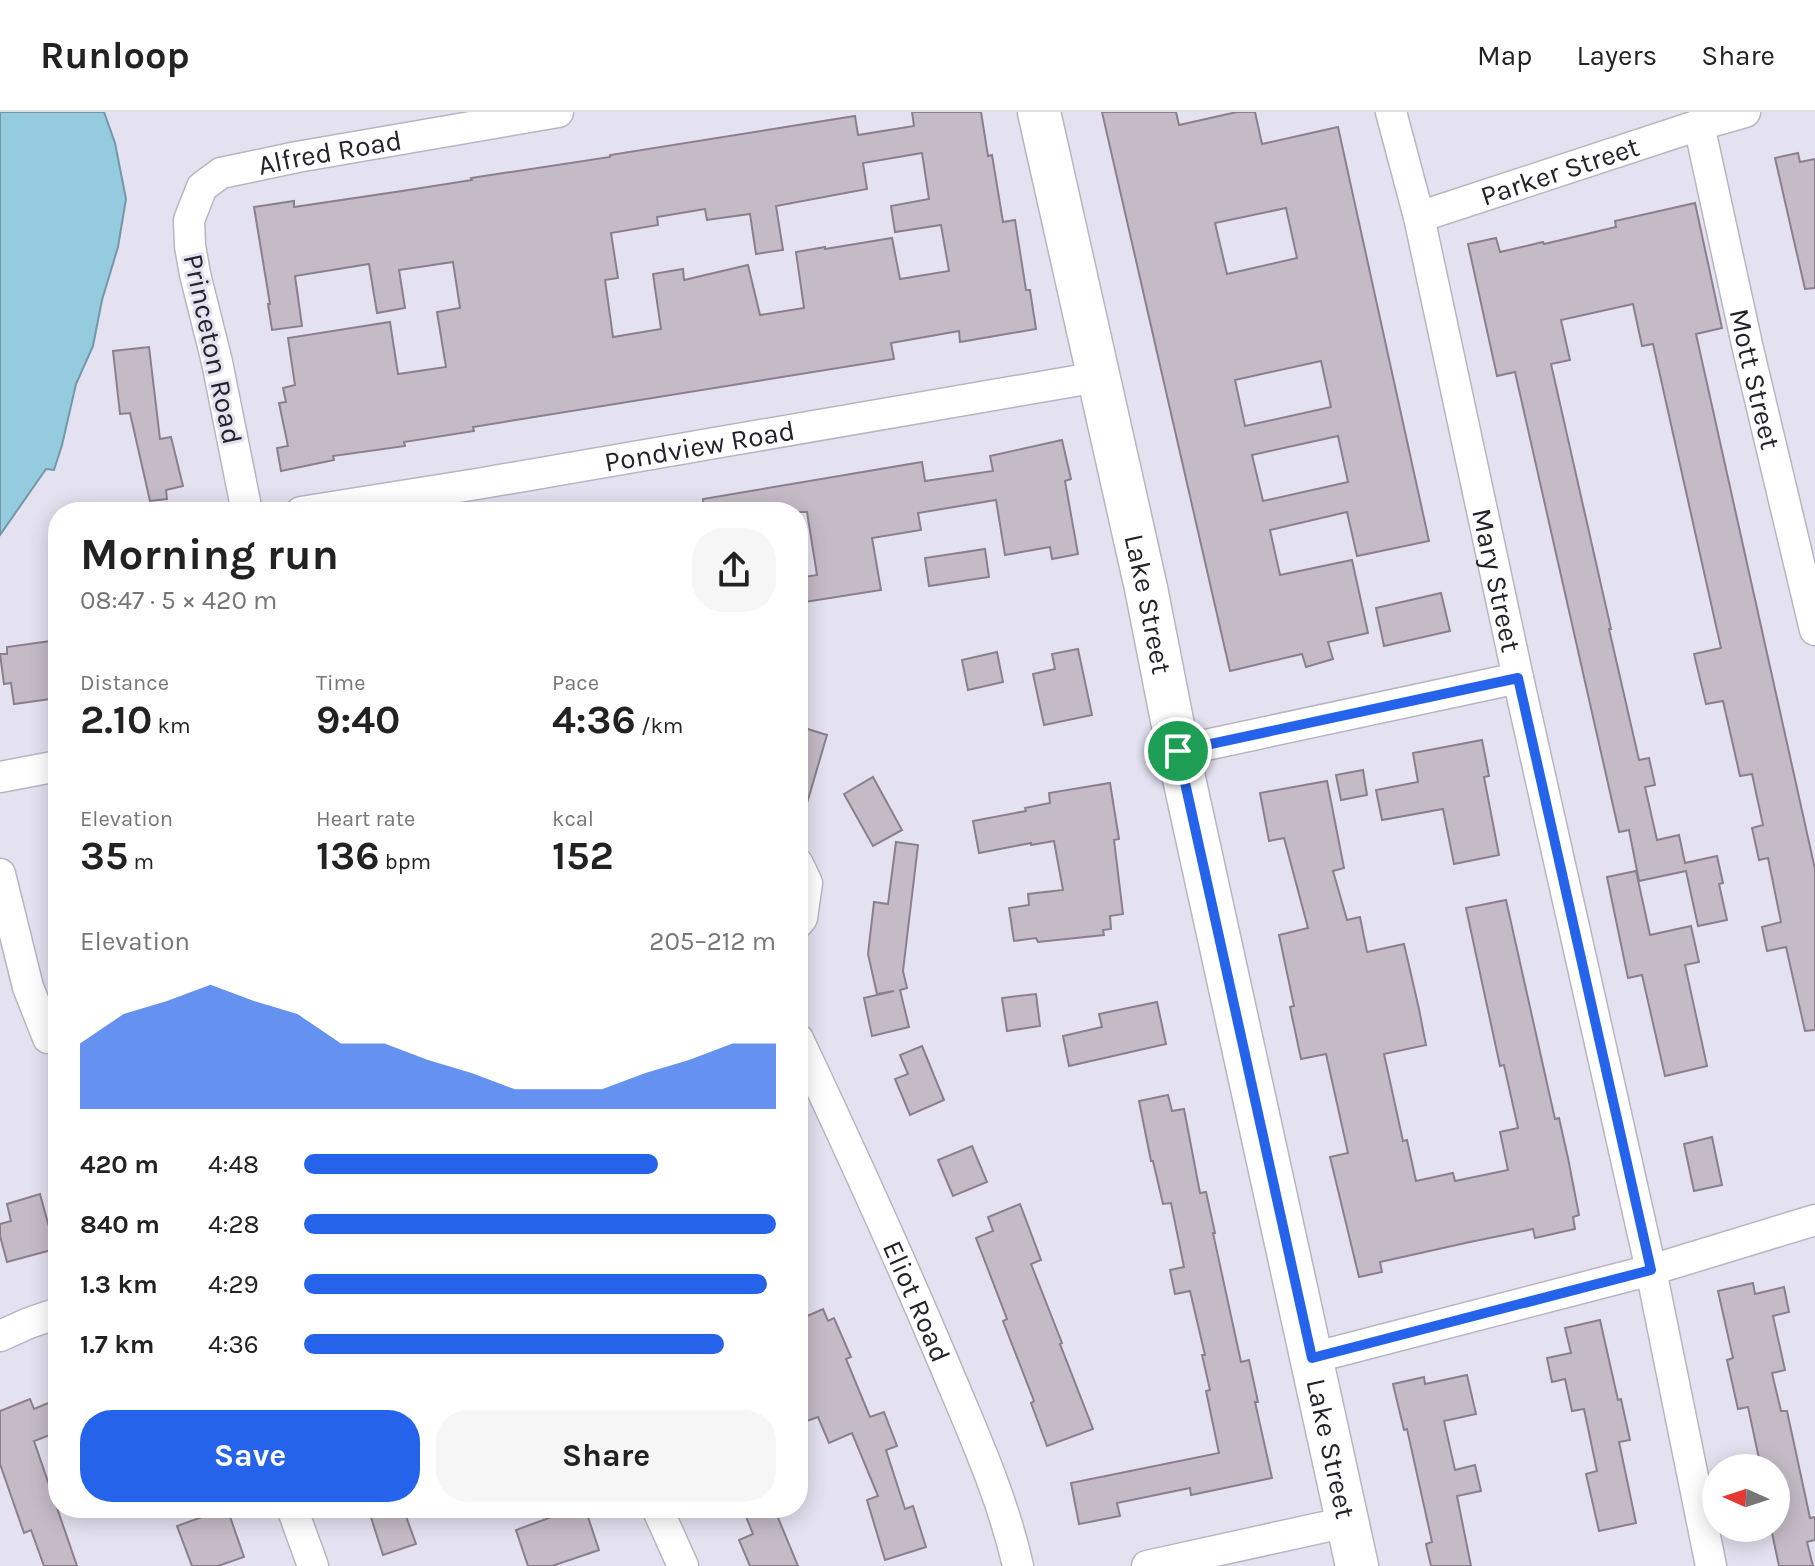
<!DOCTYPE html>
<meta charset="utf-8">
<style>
:root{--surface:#fff;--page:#f6f6f6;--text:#222;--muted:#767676;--line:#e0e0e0;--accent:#2563eb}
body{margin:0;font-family:Karla,sans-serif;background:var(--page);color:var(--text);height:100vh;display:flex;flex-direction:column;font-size:30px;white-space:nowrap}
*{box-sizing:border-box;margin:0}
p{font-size:26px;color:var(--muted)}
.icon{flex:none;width:44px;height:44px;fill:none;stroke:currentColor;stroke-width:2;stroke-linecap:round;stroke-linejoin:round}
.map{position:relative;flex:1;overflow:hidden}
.side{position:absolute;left:48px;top:390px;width:760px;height:1016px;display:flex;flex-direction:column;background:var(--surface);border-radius:32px;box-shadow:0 4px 20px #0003}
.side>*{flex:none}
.needle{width:52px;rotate:273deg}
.fabs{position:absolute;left:1702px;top:1342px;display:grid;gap:16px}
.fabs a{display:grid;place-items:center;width:88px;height:88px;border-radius:50%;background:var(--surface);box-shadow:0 4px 20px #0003;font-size:40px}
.pin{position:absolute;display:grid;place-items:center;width:68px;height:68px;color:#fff;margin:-34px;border:4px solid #fff;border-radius:50%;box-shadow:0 2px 8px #0007}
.round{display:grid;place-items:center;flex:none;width:84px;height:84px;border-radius:32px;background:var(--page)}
.headline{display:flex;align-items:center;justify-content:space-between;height:136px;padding:0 32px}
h1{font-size:44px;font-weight:700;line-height:60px}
.metrics{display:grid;grid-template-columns:repeat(3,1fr);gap:12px;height:136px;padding:8px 32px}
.metrics div{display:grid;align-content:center}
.metrics b{font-size:40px;font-weight:700}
.metrics small{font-size:22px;font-weight:400}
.metrics p{font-size:22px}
.chart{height:224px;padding:16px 32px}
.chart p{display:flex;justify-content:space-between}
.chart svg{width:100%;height:144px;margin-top:8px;fill:var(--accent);opacity:.7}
.button{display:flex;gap:16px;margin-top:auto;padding:16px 32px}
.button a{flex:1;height:92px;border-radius:32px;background:var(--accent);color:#fff;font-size:32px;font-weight:700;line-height:92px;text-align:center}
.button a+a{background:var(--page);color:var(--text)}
ul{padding:0 32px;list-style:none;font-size:26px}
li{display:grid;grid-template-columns:128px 96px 1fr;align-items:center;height:60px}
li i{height:20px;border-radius:10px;background:var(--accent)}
header{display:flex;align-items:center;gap:48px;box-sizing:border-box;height:112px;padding:0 40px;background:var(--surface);border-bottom:2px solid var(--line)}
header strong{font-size:38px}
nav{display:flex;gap:44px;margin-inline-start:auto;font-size:28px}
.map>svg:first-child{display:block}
</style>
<header>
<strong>Runloop</strong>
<nav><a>Map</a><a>Layers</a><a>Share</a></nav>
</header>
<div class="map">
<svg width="1815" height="1454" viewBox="0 0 1815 1454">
<rect width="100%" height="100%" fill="#e4e1f0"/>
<!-- water -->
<polygon fill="#94cbdf" stroke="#7298a8" stroke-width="2" points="0,0 104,0 115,31 126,87 118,135 102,188 93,234 76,272 62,333 54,358 46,357 0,423"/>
<!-- building -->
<g fill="#c5bbc7" stroke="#8a808b" stroke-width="2" fill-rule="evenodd">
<path d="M912,0H981L988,44L992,43L1003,110L1015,108L1026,178H1030L1036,217L960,230L959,219L891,231L894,247L473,315L474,319L404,330L405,334L333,344L334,348L281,359L277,336L288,334L279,291L286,290L283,276L295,273L288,226L390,210L398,262L446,255L437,200L460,196L453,150L399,158L405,196L377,201L369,152L295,164L302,214L272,218L268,192H270L254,95L294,89V95L402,79L472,68L471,66L610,45V43L855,4L858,23L914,14ZM922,41L929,87L891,94L895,120L941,113L949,159L900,167L892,126L825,137V135L796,140L804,196L760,203L748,153L684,168L683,157L653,162L661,217L613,225L605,168L618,166L611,121L658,113L657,105L705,97L707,108L750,102L756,142L783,138L776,94L867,77L863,51Z"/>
<path d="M1102,0H1176L1179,13L1237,0H1255L1262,32L1338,15L1429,429L1357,444L1347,400L1270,418L1280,463L1352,448L1368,521L1328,530L1333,547L1306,555L1302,542L1230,559ZM1286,96L1297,146L1227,162L1215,111ZM1321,249L1331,295L1245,314L1235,268ZM1338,324L1348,370L1263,389L1252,343Z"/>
<polygon points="1798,41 1800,50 1815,47 1815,176 1805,177 1775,46"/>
<polygon points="1695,91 1722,216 1696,222 1815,757 1815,918 1805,919 1786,835 1767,839 1762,815 1781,810 1768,746 1759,748 1752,716 1763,713 1752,662 1740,664 1723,589 1706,592 1694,542 1721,536 1653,232 1642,234 1633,192 1561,208 1570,248 1551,252 1611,517 1609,517 1639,648 1649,646 1655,673 1645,675 1657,728 1679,723 1685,751 1717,744 1723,771 1719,772 1727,808 1698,814 1686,759 1639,769 1629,718 1619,720 1515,260 1497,264 1468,132 1496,126 1500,140 1543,130 1544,132 1616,115 1615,109"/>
<polygon points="149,235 160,327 171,325 183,374 166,378 167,387 150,389 130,301 120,302 113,239"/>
<polygon points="1062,328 1071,367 1065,369 1078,442 1052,447 1050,435 1005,443 996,388 918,401 921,418 872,426 881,478 798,491 798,466 817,463 807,400 704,400 703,387 922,350 925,369 993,359 990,344"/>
<polygon points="985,437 989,465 929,474 925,446"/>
<polygon points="1441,481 1450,519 1384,534 1376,496"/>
<polygon points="58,528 58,586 14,592 11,571 4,572 0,542 7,542 7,535"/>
<polygon points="1078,537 1092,603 1044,613 1033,562 1055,557 1052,542"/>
<polygon points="997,540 1003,570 968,578 962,548"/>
<polygon points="798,614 827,623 805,698 798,697"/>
<polygon points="1482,628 1489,664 1484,665 1499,743 1454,752 1443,697 1382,708 1376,678 1418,670 1413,641"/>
<polygon points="1363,658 1367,683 1341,688 1336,663"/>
<polygon points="873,665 902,718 873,734 844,682"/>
<polygon points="1327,669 1344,756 1333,759 1347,808 1360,805 1367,840 1404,832 1419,897 1426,933 1384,942 1403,1029 1407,1028 1416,1069 1453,1061 1455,1069 1508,1058 1500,1020 1518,1016 1504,953 1500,954 1466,796 1506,788 1555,1007 1559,1006 1568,1046 1579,1103 1573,1105 1575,1117 1535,1126 1533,1117 1470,1130 1380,1150 1382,1160 1359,1165 1330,1045 1348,1041 1326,942 1301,947 1290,895 1294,894 1279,823 1308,816 1284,726 1269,729 1260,681"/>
<polygon points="1110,671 1119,727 1114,728 1123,802 1110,804 1111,817 1103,818 1104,823 1038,830 1036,826 1014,829 1009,796 1029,793 1028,782 1063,778 1054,729 1031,733 1031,731 979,741 973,709 1026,699 1025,696 1050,691 1049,681"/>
<polygon points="896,730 918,733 903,859 907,876 900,878 909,915 872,924 864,886 894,879 877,882 868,842 874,790 888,792"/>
<polygon points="1636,759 1650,823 1691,814 1699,850 1685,853 1707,954 1665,964 1642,863 1628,866 1607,765"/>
<polygon points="1036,882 1040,914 1007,919 1002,886"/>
<polygon points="1157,890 1166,932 1069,954 1063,924 1102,915 1099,902"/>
<polygon points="922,934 944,988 910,1003 895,967 908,962 900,943"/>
<polygon points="1168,983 1172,999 1184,997 1200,1081 1206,1080 1215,1121 1213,1121 1241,1250 1249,1248 1258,1290 1255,1290 1272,1366 1191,1383 1190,1376 1117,1391 1120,1404 1079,1412 1071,1371 1219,1341 1206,1279 1210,1278 1202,1243 1205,1243 1190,1179 1175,1182 1170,1158 1184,1155 1171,1091 1163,1092 1153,1049 1151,1049 1139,989"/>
<polygon points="1712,1025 1722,1073 1694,1079 1684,1032"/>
<polygon points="972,1034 987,1070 953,1084 938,1048"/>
<polygon points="40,1082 55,1137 7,1150 0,1124 0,1112 11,1109 7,1092"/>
<polygon points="1020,1092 1041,1148 1031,1152 1062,1231 1060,1232 1093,1317 1047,1334 1031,1291 1034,1289 1003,1209 1007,1207 976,1126 993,1119 988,1105"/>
<polygon points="1753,1171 1755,1182 1784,1175 1789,1200 1773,1204 1785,1258 1772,1261 1781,1299 1787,1299 1810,1406 1815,1405 1815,1428 1807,1430 1813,1454 1779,1454 1771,1416 1776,1416 1776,1356 1761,1356 1748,1295 1738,1297 1727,1248 1733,1246 1718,1179"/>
<polygon points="823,1197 828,1209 834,1206 851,1245 846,1247 870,1305 884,1300 897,1334 886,1338 905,1397 913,1394 926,1435 885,1448 867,1388 878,1384 852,1321 829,1331 818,1305 798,1312 798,1208"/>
<polygon points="1600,1208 1618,1288 1621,1287 1630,1328 1619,1330 1636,1411 1599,1419 1586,1362 1597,1359 1584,1297 1572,1299 1565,1267 1552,1270 1547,1246 1571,1241 1565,1216"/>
<polygon points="1467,1263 1476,1302 1444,1309 1455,1358 1475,1353 1481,1379 1457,1384 1471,1454 1431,1454 1426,1432 1432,1430 1407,1317 1404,1318 1393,1272 1424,1265 1425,1272"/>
<polygon points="30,1287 34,1297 58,1287 58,1320 34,1329 77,1454 44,1454 31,1418 24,1421 0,1352 0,1299"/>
<polygon points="227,1396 244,1445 218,1454 192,1454 177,1414"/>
<polygon points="368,1396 403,1396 416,1432 383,1443"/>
<polygon points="576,1396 585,1396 599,1438 552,1454 528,1454 516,1418"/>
<polygon points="760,1396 774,1396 798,1454 750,1454 739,1428 753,1422 745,1402"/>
</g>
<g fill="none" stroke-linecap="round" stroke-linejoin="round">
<!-- street casing -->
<g stroke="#b8b5c3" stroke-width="33">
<g id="street">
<path id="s1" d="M1391,0L1419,105L1518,566L1651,1158L1711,1454"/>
<path id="s2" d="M1699,13L1748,237L1815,518"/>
<path id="s3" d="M1419,105L1699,13L1745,0"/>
<path id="s4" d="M247,400L217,250L195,162L190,134L189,108L202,75L221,61L297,45L558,0"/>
<path id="s5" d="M301,400L477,372L1098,265"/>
<polyline points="1178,639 1518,566"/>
<polyline points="0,665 58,654"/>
<polyline points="798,752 807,771 802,806 798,811"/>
<polyline points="0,762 28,875 48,926"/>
<path id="s6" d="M798,927C848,1033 897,1140 943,1249C971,1316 1002,1383 1018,1454"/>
<polyline points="0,1224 29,1211 58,1201"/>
<polyline points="1312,1246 1651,1158 1815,1108"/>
<polyline points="292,1396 313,1454"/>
<polyline points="657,1396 683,1454"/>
<polyline points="1147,1454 1347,1410"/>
</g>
</g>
<!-- secondary casing -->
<g stroke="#b8b5c3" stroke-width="45">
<g id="secondary">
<path id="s7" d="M1039,0L1146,476L1178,639L1357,1454"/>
</g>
</g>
<!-- street -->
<use href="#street" stroke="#fff" stroke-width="30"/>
<!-- secondary -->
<use href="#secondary" stroke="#fff" stroke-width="42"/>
</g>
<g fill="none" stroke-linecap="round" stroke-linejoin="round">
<!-- route casing -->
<g stroke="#fff" stroke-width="16">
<polygon id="route" points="1518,566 1651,1158 1312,1246 1178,639"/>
</g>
<!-- route -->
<use href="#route" stroke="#2563eb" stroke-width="10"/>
</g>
<g text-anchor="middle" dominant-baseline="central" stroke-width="6" stroke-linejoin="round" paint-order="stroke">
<!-- street labels -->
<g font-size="28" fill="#232228" stroke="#e4e1f0">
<text stroke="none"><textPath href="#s4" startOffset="468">Alfred Road</textPath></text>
<text stroke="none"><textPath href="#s3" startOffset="148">Parker Street</textPath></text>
<text transform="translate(213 237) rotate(78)">Princeton Road</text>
<text stroke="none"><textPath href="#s2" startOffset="260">Mott Street</textPath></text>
<text stroke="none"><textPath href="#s5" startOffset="404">Pondview Road</textPath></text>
<text stroke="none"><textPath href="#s1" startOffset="480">Mary Street</textPath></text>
<text stroke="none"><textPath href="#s7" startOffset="504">Lake Street</textPath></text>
<text stroke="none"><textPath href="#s6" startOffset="288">Eliot Road</textPath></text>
<text stroke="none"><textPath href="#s7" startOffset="1368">Lake Street</textPath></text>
</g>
</g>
</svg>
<div class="fabs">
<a><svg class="needle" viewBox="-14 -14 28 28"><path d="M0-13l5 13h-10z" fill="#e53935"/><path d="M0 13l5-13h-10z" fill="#767676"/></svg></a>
</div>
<div class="pin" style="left:1178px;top:639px;background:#1e9e55"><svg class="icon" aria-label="arrive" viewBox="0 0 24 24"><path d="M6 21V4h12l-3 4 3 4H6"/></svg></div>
<section class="side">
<div class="headline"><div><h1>Morning run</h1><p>08:47 · 5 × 420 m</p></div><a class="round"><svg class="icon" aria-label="share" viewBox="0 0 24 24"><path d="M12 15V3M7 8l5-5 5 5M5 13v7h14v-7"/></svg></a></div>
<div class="metrics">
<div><p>Distance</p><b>2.10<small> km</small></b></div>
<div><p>Time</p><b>9:40</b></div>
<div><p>Pace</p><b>4:36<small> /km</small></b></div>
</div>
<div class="metrics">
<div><p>Elevation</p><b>35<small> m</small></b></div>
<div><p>Heart rate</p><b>136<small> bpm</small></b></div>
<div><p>kcal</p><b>152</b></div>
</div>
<div class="chart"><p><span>Elevation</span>205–212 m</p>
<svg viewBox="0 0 160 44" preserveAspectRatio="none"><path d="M0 44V24L10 15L20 11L30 6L40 11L50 15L60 24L70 24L80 29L90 33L100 38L110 38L120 38L130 33L140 29L150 24L160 24V44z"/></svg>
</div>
<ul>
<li><b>420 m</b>4:48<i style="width:75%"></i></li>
<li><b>840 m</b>4:28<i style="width:100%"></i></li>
<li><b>1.3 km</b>4:29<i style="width:98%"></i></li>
<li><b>1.7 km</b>4:36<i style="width:89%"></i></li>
</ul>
<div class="button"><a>Save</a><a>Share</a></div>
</section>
</div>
